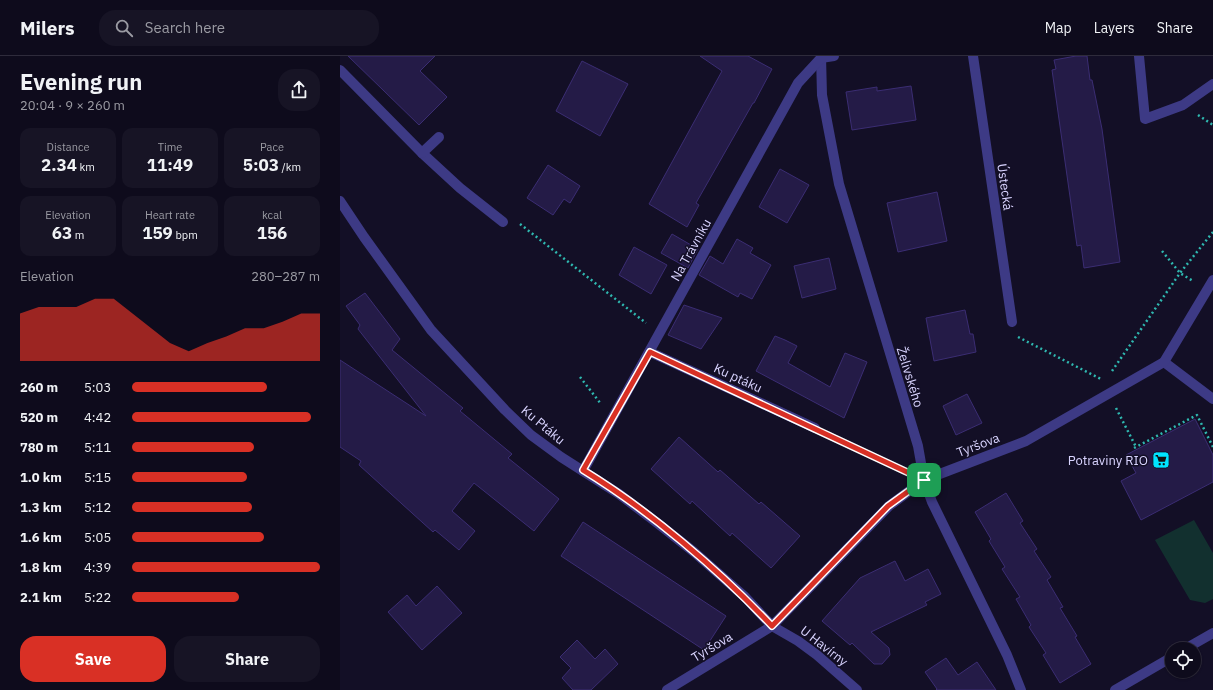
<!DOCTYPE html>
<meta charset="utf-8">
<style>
:root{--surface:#0e0b1c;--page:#171425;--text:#f1f3f6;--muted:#9b9ba3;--line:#2e2b3b;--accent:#d93025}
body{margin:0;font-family:"IBM Plex Sans",sans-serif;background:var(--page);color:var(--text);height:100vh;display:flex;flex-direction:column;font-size:15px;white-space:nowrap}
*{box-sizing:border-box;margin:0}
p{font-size:13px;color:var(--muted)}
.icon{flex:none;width:22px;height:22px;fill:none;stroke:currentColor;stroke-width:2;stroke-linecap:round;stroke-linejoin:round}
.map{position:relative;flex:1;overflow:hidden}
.side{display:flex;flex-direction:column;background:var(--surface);width:340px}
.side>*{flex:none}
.controls{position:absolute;left:825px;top:586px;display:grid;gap:8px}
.controls a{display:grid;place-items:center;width:36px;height:36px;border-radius:50%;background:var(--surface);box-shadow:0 1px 3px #0004,0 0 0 1px var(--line);font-size:20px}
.pin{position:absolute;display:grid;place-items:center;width:34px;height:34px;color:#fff;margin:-17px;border-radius:8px;box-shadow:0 2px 6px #0006}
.round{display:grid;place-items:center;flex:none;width:42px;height:42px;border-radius:16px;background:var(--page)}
.overview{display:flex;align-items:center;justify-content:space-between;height:68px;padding:0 20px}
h1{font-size:22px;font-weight:700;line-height:30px}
.figures{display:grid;grid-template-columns:repeat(3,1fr);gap:6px;height:68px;padding:4px 20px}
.figures div{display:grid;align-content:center;border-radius:10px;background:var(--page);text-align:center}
.figures b{font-size:17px;font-weight:700}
.figures small{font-size:11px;font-weight:400}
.figures p{font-size:11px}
.chart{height:112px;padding:8px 20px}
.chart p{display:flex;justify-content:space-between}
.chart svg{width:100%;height:72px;margin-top:4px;fill:var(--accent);opacity:.7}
.cta{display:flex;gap:8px;margin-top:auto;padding:8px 20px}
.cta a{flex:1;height:46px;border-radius:16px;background:var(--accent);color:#fff;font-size:16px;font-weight:700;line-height:46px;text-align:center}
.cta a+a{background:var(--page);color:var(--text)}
ul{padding:0 20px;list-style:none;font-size:13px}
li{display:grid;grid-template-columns:64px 48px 1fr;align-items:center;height:30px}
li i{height:10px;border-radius:5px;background:var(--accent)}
header{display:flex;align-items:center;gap:24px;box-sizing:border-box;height:56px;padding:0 20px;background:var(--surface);border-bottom:1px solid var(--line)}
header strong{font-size:19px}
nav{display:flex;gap:22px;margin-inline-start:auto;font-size:14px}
.search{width:280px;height:36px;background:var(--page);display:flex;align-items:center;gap:10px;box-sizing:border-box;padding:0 14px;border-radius:16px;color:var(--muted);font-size:15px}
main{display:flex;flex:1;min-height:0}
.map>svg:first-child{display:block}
</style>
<header>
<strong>Milers</strong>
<div class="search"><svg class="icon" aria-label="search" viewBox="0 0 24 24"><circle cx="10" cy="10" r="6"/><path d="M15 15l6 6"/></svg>Search here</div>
<nav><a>Map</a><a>Layers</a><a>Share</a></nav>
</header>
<main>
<section class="side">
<div class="overview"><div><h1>Evening run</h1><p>20:04 · 9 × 260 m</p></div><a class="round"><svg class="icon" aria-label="share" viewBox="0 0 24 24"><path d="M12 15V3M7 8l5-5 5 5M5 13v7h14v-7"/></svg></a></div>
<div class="figures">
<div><p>Distance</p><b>2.34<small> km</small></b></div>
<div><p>Time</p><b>11:49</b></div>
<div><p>Pace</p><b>5:03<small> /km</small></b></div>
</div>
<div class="figures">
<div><p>Elevation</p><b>63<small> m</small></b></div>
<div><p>Heart rate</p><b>159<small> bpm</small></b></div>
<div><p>kcal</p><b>156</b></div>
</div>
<div class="chart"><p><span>Elevation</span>280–287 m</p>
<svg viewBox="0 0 160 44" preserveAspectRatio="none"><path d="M0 44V15L10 11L20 11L30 11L40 6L50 6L60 15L70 24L80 33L90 38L100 33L110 29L120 24L130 24L140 20L150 15L160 15V44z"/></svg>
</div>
<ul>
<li><b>260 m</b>5:03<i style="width:72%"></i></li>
<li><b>520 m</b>4:42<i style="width:95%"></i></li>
<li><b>780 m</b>5:11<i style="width:65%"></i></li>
<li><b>1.0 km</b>5:15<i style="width:61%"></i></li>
<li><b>1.3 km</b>5:12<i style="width:64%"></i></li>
<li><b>1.6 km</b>5:05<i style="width:70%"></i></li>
<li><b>1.8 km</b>4:39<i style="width:100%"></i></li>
<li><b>2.1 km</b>5:22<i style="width:57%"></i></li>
</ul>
<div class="cta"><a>Save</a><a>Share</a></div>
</section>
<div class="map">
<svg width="873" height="634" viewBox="0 0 873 634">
<rect width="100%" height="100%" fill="#130f26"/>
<!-- green -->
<polygon fill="#12302f" points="854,464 873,497 873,543 865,547 850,544 815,484"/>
<!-- building -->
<g fill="#241b47" stroke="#3b2d73">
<polygon points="8,0 95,0 80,15 107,41 79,69"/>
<polygon points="360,0 408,0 432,13 414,47 413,47 356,147 359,149 347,171 309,148 382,15"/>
<polygon points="736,0 747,0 750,24 752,24 762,73 780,206 744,212 741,189 737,190 712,14 716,13 714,4"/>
<polygon points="242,5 288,28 260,80 216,55"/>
<polygon points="571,30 576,64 512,74 506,36 537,31 537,35"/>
<polygon points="208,109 240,130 230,147 224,143 213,159 187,142"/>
<polygon points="440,113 469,129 447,167 419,151"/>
<polygon points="597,136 607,185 558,196 547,147"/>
<polygon points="332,178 358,193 348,212 321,197"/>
<polygon points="397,183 413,192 410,197 431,209 412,243 400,237 398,241 359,219 370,200 383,208"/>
<polygon points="294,191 327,209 311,238 279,219"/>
<polygon points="489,202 496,233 462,242 454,210"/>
<polygon points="25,237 60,283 52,294 123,352 120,355 172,398 168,402 219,443 194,475 134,427 112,455 135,475 119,494 95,474 93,476 19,409 21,405 0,391 0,304 86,360 18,273 20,269 6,250"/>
<polygon points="344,249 382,262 361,293 328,279"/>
<polygon points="625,254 630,278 633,278 636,296 594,305 586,262"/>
<polygon points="435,280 445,284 457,290 448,307 490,331 505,297 527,306 504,362 416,315"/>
<polygon points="627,338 642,367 616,379 603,350"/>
<polygon points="855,363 873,399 873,426 801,464 781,425 796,417 786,399"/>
<polygon points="339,381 378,416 380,414 419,448 421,446 460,480 431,512 392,477 390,480 352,445 350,448 311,413"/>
<polygon points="666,437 683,465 680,467 697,493 694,495 711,521 707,524 723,551 720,552 737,580 735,581 751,608 720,627 703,599 706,597 689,571 691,569 676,543 680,541 662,513 665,511 649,485 651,483 635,456"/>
<polygon points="243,466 386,560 364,594 221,500"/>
<polygon points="555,505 565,525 588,513 601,538 585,546 587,549 531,576 549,592 550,599 542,608 534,608 512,587 510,589 482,565 520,522"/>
<polygon points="97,530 122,557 82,594 48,556 67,539 76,550"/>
<polygon points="237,584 255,603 265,593 278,608 251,634 233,634 222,622 231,612 220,601"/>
<polygon points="606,602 618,619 637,606 656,634 596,634 597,633 585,616"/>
</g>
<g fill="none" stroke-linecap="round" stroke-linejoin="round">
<!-- path -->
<g stroke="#2fb8b0" stroke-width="2.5" stroke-dasharray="2 3" stroke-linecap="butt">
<polyline points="858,59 873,69"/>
<polyline points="180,168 306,267"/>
<polyline points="822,195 840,217 853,225"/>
<polyline points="678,281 761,323"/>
<polyline points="772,315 840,217 873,176"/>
<polyline points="240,321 261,348"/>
<polyline points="776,352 796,391"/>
<polyline points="490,379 565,415"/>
<polyline points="794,392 857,359 873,391"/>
</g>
<!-- service -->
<g stroke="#3d3a85" stroke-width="10">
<polyline points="0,14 82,97 120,132 163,166"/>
<polyline points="82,97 99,81"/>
</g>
<!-- minor -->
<g stroke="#3d3a85" stroke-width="10">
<polyline points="481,0 482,39 499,128 578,390 584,424 592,446 667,599 681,634"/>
<polyline points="633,0 672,266"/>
<polyline points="799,0 805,63 843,49 873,28"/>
<polyline points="0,145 24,181 91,274 165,354 191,379 221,401 279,438 316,466 354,496 404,540 432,570 458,585 477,599 517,634"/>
<polyline points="310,296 475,372"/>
<polyline points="824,306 873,343"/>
<polyline points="243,415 458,27 481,2 494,0"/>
<polyline points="845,593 873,577"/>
<polyline points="327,634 432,570 549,450 584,424 686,385 824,306 873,224"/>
<polyline points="775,634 832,601"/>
</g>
</g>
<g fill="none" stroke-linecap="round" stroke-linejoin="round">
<!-- route casing -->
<g stroke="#fff" stroke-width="8">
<path id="route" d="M310,296L584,424L548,450L432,570C378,513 310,455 243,414Z"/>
</g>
<!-- route -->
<use href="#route" stroke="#d93025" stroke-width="5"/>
</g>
<!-- icons -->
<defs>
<g id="supermarket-square" transform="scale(0.9)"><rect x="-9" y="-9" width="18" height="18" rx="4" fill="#00e5ff" stroke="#130f26"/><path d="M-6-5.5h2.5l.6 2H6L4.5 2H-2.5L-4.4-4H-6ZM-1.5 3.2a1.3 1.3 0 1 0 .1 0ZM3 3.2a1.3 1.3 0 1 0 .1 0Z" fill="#111"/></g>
</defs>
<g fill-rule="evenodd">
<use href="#supermarket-square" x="821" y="404"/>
</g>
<g text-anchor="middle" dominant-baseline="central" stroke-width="3" stroke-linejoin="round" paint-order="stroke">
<!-- street labels -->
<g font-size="13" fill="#d9d4ff" stroke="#130f26">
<text transform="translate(665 131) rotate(82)">Ústecká</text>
<text transform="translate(351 194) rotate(-61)">Na Trávníku</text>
<text transform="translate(570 321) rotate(73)">Želivského</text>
<text transform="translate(398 322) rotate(25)">Ku ptáku</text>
<text transform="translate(203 369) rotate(40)">Ku Ptáku</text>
<text transform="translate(638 389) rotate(-21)">Tyršova</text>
<text transform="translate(484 590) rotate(38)">U Havírny</text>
<text transform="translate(372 591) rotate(-31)">Tyršova</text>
</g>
<!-- poi labels -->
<g font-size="13" fill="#d9d4ff" stroke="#130f26" text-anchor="end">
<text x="808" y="404">Potraviny RIO</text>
</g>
</g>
</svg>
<div class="controls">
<a><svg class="icon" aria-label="locate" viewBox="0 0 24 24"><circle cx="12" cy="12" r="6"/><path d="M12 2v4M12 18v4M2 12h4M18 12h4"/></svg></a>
</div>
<div class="pin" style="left:584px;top:424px;background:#1e9e55"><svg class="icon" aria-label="arrive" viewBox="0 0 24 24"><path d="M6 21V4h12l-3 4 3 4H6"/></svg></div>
</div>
</main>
